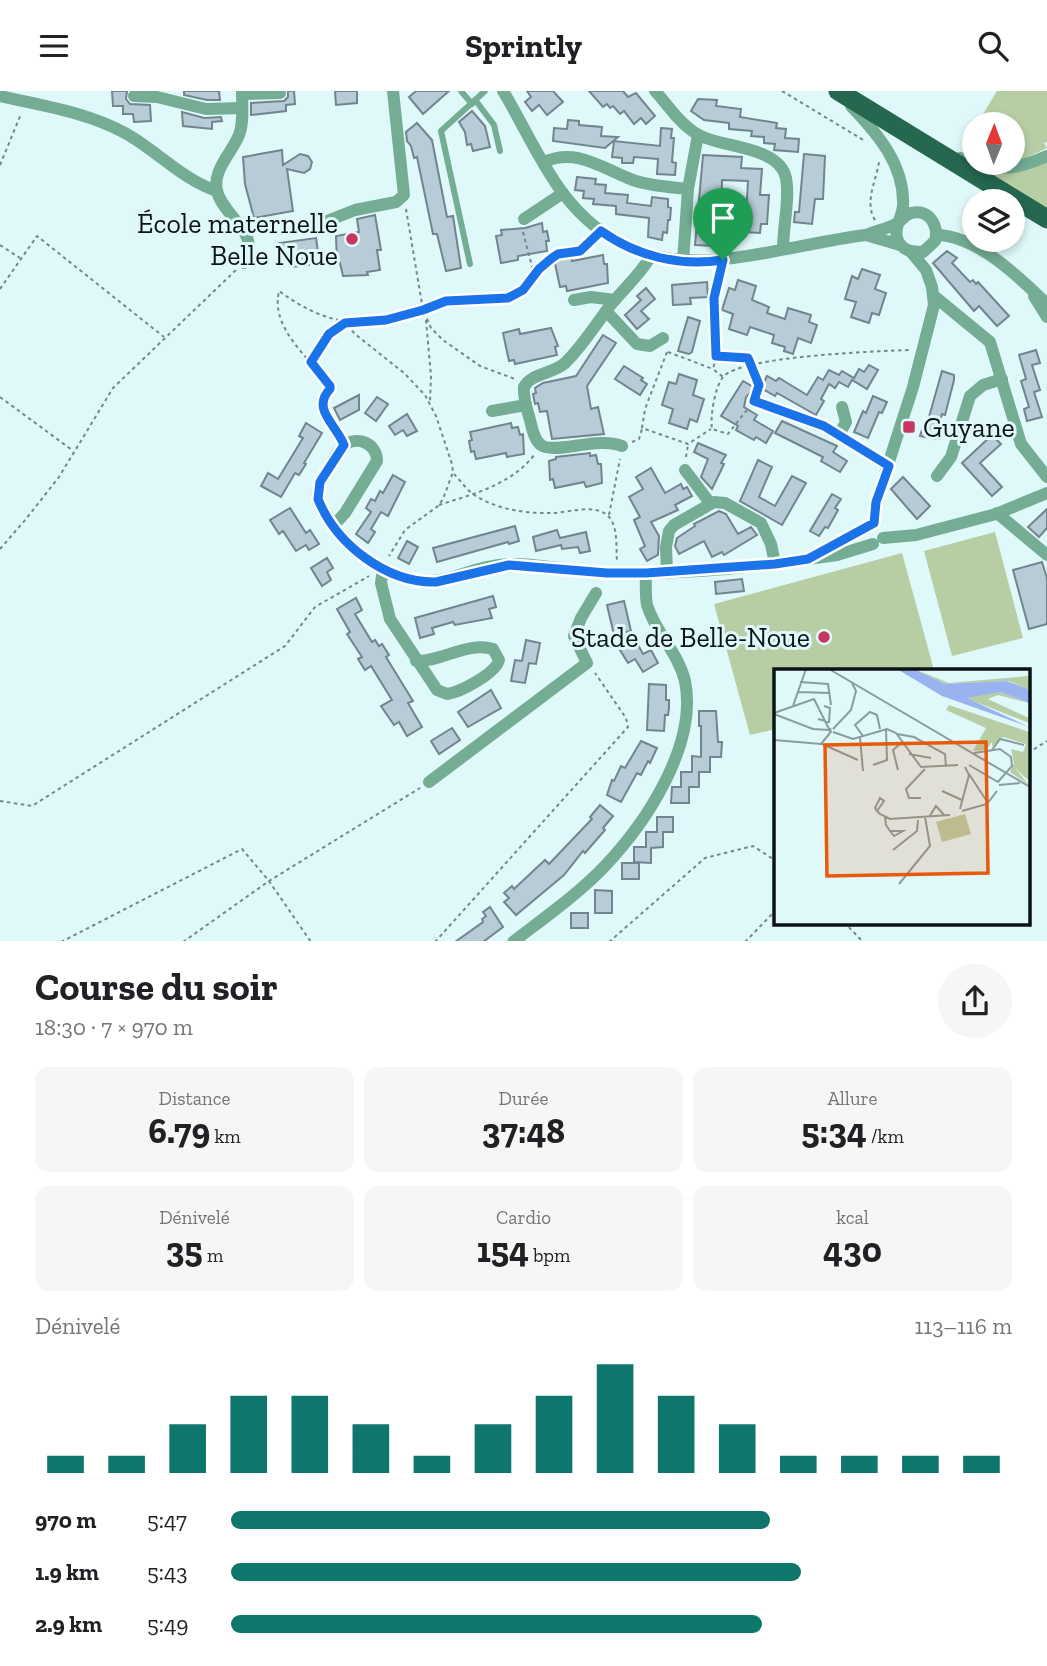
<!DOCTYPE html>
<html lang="fr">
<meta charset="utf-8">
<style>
:root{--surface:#fff;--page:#f6f6f6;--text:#202124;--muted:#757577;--accent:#0f766e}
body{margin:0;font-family:"Zilla Slab",serif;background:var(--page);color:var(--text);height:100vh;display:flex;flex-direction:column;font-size:26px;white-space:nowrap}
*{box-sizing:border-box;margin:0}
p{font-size:23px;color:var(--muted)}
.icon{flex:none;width:38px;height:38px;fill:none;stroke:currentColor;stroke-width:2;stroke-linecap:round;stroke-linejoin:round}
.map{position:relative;height:850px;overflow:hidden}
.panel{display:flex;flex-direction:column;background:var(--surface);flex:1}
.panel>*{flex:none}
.needle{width:46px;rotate:1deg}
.tools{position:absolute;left:962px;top:21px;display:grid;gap:14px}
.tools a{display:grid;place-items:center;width:63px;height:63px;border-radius:50%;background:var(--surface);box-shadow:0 4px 10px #0003;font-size:35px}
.pin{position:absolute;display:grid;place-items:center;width:60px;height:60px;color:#fff;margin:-72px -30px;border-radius:50% 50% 50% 0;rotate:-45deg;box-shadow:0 0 7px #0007}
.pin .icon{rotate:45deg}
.round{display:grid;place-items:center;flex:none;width:74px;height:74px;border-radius:37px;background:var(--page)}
.overview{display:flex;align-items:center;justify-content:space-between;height:119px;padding:0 35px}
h1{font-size:38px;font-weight:700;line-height:52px}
.figures{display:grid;grid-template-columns:repeat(3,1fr);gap:10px;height:119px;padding:7px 35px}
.figures div{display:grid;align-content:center;border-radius:14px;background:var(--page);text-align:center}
.figures b{font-size:35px;font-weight:700}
.figures small{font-size:19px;font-weight:400}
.figures p{font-size:19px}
.chart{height:196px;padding:14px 35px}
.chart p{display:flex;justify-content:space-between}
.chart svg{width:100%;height:126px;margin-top:7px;stroke:var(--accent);stroke-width:6}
ul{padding:0 35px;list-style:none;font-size:23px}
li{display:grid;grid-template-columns:112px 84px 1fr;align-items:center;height:52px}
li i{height:18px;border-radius:9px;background:var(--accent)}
header{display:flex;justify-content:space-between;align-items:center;height:91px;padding:0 35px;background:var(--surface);font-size:32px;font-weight:700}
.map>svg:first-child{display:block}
</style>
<header><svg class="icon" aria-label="menu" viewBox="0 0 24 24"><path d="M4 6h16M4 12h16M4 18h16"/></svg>Sprintly<svg class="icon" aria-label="search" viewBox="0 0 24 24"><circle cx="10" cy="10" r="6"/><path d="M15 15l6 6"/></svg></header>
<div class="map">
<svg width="1047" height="851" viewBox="0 0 1047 851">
<rect width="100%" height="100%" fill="#dff8f9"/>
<!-- green -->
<g fill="#b7cea5">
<polygon points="997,0 1047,0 1047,51 1044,52 1047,57 1020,70 1013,69 1013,33 977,33"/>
<polygon points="1047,69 1047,121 988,81"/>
<polygon points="995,441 1023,547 952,565 924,460"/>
<polygon points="902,462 934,579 776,579 776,638 750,644 714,513"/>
</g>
<!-- building -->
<g fill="#b8ccd7" stroke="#72848e" stroke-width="2">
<polygon points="112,0 127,0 126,8 130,13 150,14 151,30 134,31 133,23 123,23 123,15 113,15"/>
<polygon points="184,0 219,0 220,9 207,9 184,4"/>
<polygon points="288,0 294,0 295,13 286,14 286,20 251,24 251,12 284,10 288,6"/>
<polygon points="335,0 357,0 357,12 336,14"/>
<polygon points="416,0 449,0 423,23 409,6"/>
<polygon points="527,0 553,0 563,11 547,24 539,14 532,20 525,11 531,6"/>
<polygon points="589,0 623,0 628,6 636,2 655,25 646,33 641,27 634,33 624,20 620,23 613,15 610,17 607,13 603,16"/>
<polygon points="698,8 717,9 716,15 741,18 740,26 777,32 776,37 786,38 785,47 799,48 798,61 774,59 775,53 764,52 764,46 751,45 752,40 729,38 729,32 704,29 691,20"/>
<polygon points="472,20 485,35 490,56 473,60 471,53 467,54 465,41 459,31"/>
<polygon points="182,21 204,27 221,26 222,30 212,31 212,38 183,35"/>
<polygon points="568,29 579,30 579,34 602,36 601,45 618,46 605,57 553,50 554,37 567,38"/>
<polygon points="417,32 432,49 447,126 453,125 461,177 446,180 437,143 433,143 417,66 414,67 411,55 407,50 406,41"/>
<polygon points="661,37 672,38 671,47 674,47 672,71 676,72 675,84 657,83 658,68 634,66 633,72 622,72 622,67 612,66 614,50 660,55"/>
<polygon points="282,59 283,74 300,63 308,65 312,71 310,78 304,82 287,78 293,120 254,127 245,93 243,66"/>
<polygon points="804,63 825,65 823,108 815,108 812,133 794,131 795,121 799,121"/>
<polygon points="703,64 742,66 741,77 762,78 760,104 769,104 767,133 761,133 760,142 745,141 748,90 722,89 721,133 718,133 716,155 695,154"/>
<polygon points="577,86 596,88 595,93 606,94 605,102 628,104 627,112 651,115 652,106 668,108 668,116 671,117 670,129 668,129 667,142 663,141 662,149 648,146 649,127 616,123 616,115 593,113 594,108 583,107 584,100 575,99"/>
<polygon points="375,124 381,159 377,159 380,179 367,181 368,184 343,185 340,172 337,173 336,145 359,141 357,128"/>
<polygon points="542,132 543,141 547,140 549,150 546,150 547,160 518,165 518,169 501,172 496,145 502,144 501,139 525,137"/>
<polygon points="316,147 318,161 307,163 309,174 293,176 292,165 281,166 279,152"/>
<polygon points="947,160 957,167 952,172 970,191 973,189 976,193 978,191 1009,225 997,235 979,215 974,220 933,172"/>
<polygon points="603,164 604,173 607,173 608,192 567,200 566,195 560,196 554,168 571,165 572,170"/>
<polygon points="862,178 880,184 875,198 886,202 879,224 872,222 869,232 851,226 856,211 845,208 852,185 858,188"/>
<polygon points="738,189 756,195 752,209 769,216 767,222 785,228 788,217 811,224 809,231 817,234 811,252 798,247 793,263 784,260 785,256 772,252 774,244 750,236 747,244 729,238 733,223 722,219 729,197 735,199"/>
<polygon points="707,191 708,206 690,207 691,213 673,214 672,194"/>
<polygon points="646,197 655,208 641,220 649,228 637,238 625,224 641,209 637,205"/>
<polygon points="688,226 700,230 692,261 689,263 678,260"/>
<polygon points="551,237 558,255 555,256 557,264 515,273 514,269 509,270 503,242 519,238 520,243"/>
<polygon points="603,244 616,252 587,295 591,318 598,316 604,343 552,348 547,320 540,321 538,312 535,313 533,303 536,302 535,297 543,292 576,285"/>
<polygon points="1036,259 1040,272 1032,274 1040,299 1034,301 1042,326 1027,330 1024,318 1029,316 1021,290 1026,288 1019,264"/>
<polygon points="869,274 878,279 867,298 852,289 848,296 839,291 835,297 829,293 821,308 824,310 816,324 777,302 775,305 761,297 767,285 776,290 779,287 807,304 818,286 823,289 829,279 839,284 842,280 854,287 859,278 864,281"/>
<polygon points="624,275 643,287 641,289 647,293 640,304 615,288"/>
<polygon points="942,280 954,284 954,289 945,324 942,323 935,348 920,345 924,332 927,333"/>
<polygon points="679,283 697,289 693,304 704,308 697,331 690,328 687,338 669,332 673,318 662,314 669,291 676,293"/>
<polygon points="743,290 755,297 746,306 744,316 757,324 754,329 773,340 766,352 756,346 754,349 736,339 738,335 721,325"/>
<polygon points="359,304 359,319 340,329 334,317"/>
<polygon points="873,305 887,311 882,322 879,321 868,347 854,341 863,320 866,322"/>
<polygon points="377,306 388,313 376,330 365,322"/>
<polygon points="407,323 417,340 407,345 403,339 395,344 389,335"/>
<polygon points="782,330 837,355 833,361 847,370 840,381 821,370 823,366 775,342"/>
<polygon points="306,332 322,342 304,372 306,373 299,384 295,382 281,406 261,395 268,382 278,388 303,347 299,345"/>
<polygon points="511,332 512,337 518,336 520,344 523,343 524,363 507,366 506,362 476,368 474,360 471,361 469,350 472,349 470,341"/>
<polygon points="992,344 1001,353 980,372 1002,396 992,405 962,372"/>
<polygon points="698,352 726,364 721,372 724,373 712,398 701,386 708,368 694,361"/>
<polygon points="590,362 590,365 596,364 598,373 601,373 602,392 586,396 584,391 555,397 553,388 550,389 549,370 556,368 556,366"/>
<polygon points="758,369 772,376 759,406 775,415 792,385 806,392 782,434 740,410"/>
<polygon points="651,377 665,402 681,393 683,398 687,396 692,405 675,414 678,419 651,431 659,445 658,464 647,470 640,458 645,455 634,429 640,426 629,406 643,398 636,386"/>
<polygon points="393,384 405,391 388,425 381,421 371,438 375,441 368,452 356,443 371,421 366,417 371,408 375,410 380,400 383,402"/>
<polygon points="903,386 930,415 917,428 891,398"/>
<polygon points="832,403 841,408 835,417 838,419 828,437 825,436 819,445 810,440"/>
<polygon points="290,417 306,442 310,439 319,453 309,459 306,454 296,460 283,440 279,443 270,429"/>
<polygon points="1047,418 1047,437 1039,446 1028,436"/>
<polygon points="719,420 726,423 738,443 751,436 757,444 724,464 722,461 712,466 704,450 679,463 675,455 677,447 695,435 694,433"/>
<polygon points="515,435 519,450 509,453 508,451 437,471 433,457"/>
<polygon points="557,439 560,447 586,441 590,460 580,462 578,456 562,458 561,454 536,460 533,446"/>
<polygon points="407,450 418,456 409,473 398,467"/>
<polygon points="327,467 333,477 327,481 331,489 322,495 311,477"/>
<polygon points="1042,471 1047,487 1047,533 1029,538 1013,479"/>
<polygon points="742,488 744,500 716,503 715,491"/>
<polygon points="493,505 496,516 489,518 492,527 455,534 453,531 432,537 434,543 420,547 415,527"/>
<polygon points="356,507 362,519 355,523 372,551 375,549 379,555 382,553 389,564 386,566 413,610 408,612 422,636 407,645 399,631 394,634 381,615 392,609 371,575 365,579 358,568 362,566 347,543 350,541 337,518"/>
<polygon points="624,510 631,540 614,544 607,514"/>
<polygon points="526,549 540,552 536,573 529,572 525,592 511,590 515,569 522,570"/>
<polygon points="636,550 643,563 651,559 658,572 643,581 635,568 628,572 620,559"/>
<polygon points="649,593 666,594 666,609 669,609 669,617 668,624 665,624 664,640 647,639"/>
<polygon points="491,599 501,617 468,636 458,621"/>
<polygon points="699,620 716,620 718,651 722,651 721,666 710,666 710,681 699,681 699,696 689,696 689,712 671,712 672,696 681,696 681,681 692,681 692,665 701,666 701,635 699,635"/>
<polygon points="452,637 460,649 439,663 431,650"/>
<polygon points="641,650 657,657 650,672 648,670 641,684 637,682 621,711 607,704 612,689 614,690 621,675 625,677"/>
<polygon points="600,714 613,725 603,737 605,739 585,762 583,760 564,784 516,824 504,811 509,807 504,802 512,795 514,798 545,769 549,773 592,728 590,726"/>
<polygon points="657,726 673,726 673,741 663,741 663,756 651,757 651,772 634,771 634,756 646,756 646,741 657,741"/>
<rect x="622" y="772" width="17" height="16"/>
<polygon points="595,799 612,800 612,822 595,822"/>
<polygon points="490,816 503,836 483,851 455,851 483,831 482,828 486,825 483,821"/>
<rect x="571" y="822" width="17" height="15"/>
</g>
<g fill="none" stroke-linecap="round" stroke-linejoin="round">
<!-- path -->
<g stroke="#778788" stroke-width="2" stroke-dasharray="3.5 3.5" stroke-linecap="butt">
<polyline points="782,0 865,50"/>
<polyline points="0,74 21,23"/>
<polyline points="406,118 423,219 431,237 443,249 480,275 515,288"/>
<path d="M875,129C864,111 876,91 879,71"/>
<polyline points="523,141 534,183"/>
<polyline points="0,154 20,167"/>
<polyline points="720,181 714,207 716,265 748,267 759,294 758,299"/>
<polyline points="0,198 37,145 164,246"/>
<polyline points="426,229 431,285 430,311"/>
<polyline points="667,261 645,318 642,337 688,353 711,338"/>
<polyline points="668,261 713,278"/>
<polyline points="716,266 713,278 723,286"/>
<polyline points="311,271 329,243 345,232 355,243 404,282 425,304 436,325 452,373 453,381 443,408 438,415 405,439 389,465"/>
<polyline points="0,306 72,359"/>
<path d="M747,319L728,343L712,338C710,325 715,296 723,286C740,265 879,260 910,259"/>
<path d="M340,343C329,327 314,316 330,298V295C310,267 270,238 279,200C330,237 362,237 420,220C430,217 438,211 449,209C467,206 493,212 508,206C528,200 535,179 551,168C567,157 578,165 593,148"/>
<polyline points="632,351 639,348 642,338"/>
<polyline points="686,366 688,354"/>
<path d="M454,383C460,389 466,398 473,403C494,418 527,423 552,422C569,422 597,411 610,427C618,438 616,457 617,470"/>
<path d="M439,414C473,403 511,394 534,364"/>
<polyline points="609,424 620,368"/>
<polyline points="0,458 26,428 59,386 113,297 236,179"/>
<polyline points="1028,662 1047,650"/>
<polyline points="0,710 32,715 285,555 315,516 369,485"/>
<polyline points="844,831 863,851"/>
<polyline points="61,851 242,758 269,790 311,851"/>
<polyline points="183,851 269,790 420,697"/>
<polyline points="435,851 628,636 626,627 595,582"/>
<polyline points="609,851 705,767 753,755 776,770"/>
<polyline points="745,851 776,819"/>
</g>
<!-- service -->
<g stroke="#74ac94" stroke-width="6">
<polyline points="461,0 472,13"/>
<polyline points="476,10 494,34 500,60"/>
<polyline points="470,173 441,40 485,0"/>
</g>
<!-- minor -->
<g stroke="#74ac94" stroke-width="12">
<path d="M242,0C242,14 244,31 239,44C232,62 212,79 217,100C223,126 263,142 244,172"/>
<path d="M503,0C523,33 539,70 562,101C646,212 753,158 866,144"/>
<path d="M655,0C668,14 680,33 697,43C719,57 779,54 786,87C790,107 783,136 783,158"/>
<polyline points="242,3 280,2"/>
<path d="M0,5C43,15 86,21 125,42C156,59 183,89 217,100"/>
<polyline points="134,5 157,6 206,18 242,17"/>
<path d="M851,15C877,42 905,74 903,115C902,126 894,136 897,147C901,160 912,161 923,161L935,150C939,135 929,117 911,122C905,124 903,128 898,132C889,137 876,140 866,144L900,154"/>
<path d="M960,67C996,80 1012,81 1047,65"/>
<path d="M544,71C577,56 603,78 633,89C650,95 670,96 688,98"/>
<polyline points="524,128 563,102"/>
<polyline points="312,136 355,119 396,111 404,104 393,0"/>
<path d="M937,144C977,145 1019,186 1047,213"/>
<polyline points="683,171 688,98 698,44"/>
<polyline points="934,205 990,251 1021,353 1047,386"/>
<polyline points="1034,205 1047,226"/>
<polyline points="574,209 591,206 615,209"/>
<polyline points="606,220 637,253 650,255 663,247"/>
<polyline points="754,310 824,336 889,375"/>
<polyline points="492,320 526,314"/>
<polyline points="839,344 846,331 842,316"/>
<path d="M622,355C599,345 553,364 541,354C534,349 532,337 530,329C527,318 523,307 524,296C531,282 553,283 565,272C583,255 597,231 613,211C626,196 641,182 651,165"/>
<polyline points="685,379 710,412"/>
<polyline points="937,385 951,366 970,305 983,294 1002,288"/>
<polyline points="997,422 1047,464"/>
<polyline points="874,432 876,411 913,296 934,214 932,196 926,179 911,161"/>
<path d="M334,434L345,422L377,370C377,352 357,344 343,355C337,360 333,370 329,377C324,386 316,395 318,406C320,428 357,462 375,473C443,512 455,472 518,473C547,474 577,481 607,482C674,484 742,478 808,468"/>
<polyline points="864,438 808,468 837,464 873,453"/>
<polyline points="883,447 916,444 996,423 1047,402"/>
<path d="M383,478L381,492L390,528L437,599L447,603C461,601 496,582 499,569L493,558C468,550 441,571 416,570"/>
<polyline points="667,481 666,456 669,440 674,434 714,411 725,412 761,432 771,453 775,473"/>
<polyline points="429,691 587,572 574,545 581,527 596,502"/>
<path d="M513,851C544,827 577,804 604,776C646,732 698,654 685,590C678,561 655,541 647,514C645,504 646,492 646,482"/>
</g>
<!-- primary -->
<polyline stroke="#26674f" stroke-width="19" points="838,0 1047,128"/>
</g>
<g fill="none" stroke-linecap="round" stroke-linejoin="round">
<!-- route casing -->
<g stroke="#fff" stroke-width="14">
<path id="route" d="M601,140C636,165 680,176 723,169L714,207L716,265L748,267L759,294L754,310L824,335L889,375L876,411L874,432L808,468L775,473L646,482H607L509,474L436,491C386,492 336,453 318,408L320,391L344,354C336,333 311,318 330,298V295L311,271L329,243L345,232L386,229L423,219L446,210L508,207L523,199L539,178L552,167L558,163L580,160Z"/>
</g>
<!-- route -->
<use href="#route" stroke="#1a73e8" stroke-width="9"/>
</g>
<!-- markers -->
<g fill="#c53761" stroke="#dff8f9" stroke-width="2.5">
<circle cx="352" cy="148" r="7"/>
<rect x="902" y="329" width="14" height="14" rx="3.5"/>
<circle cx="824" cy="546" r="7"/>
</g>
<g text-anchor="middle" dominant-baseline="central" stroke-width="6" stroke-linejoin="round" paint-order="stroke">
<!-- poi labels -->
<g font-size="28" fill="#0b1314" stroke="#dff8f9" text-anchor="end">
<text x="338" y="132">École maternelle<tspan x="338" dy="32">Belle Noue</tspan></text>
<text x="923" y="336" text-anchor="start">Guyane</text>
<text x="810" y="546">Stade de Belle-Noue</text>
</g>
</g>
<!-- overview -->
<g transform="translate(774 578)">
<rect width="256" height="256" fill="#dff8f9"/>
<path d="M140,0L175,14L254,7L255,21L235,12L171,15ZM206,24L226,23L255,34L224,26L214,30L255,49V54L192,29ZM175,36L255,63V112L241,99L255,116L236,103L240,94L237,80L249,83L252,75L229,68L218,78V73L212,81L199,82L212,59L172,41ZM191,145L197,165L168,173L162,153Z" fill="#b7cea5"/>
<path d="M123,0H140L171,15L233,12L251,19L255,21V34L226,23L193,29L255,58L168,27Z" fill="#99b3f0"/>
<path fill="none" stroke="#8a9c9d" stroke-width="2" d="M55,0L256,118M26,13L54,15L57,36M24,23L56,24M19,37L32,0M0,44L40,30L57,64L56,59M0,45L39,60L55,61M44,50L55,53L56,39L50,37M59,60L77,41L82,22L78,14M59,63L79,70L113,60L122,64L147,98L184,96M123,65L140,68L171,85L172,98M89,67L81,56L96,43L103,46L106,60M86,69L89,102M0,71L47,75L56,64M48,75L84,91M218,81L226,70L250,76M135,85L157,89M99,96L113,91L112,60M195,96L224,113L238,97L237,88L226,80L200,84M124,101L119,81L127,74M195,105L214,134M225,116L246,114M168,122L188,131M147,129H135L132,120L151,100M186,140L195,106L191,98M103,142L110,132L106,129L101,139L103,142L106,145L116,150L176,146M188,142L213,135L223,122M111,148L112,156L116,162L120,167L129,162H116M155,148L162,137L171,147M119,181L143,162L144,151M125,215L156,177L151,148"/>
<path fill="#e8590c" fill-opacity="0.15" stroke="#e8590c" stroke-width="3.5" d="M212,73L214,204L53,207L51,76Z"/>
<rect width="256" height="256" fill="none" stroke="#0b1314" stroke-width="3.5"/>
</g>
</svg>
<div class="tools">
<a><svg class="needle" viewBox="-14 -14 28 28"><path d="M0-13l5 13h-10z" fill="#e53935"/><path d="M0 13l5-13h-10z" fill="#757577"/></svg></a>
<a><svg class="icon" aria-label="layers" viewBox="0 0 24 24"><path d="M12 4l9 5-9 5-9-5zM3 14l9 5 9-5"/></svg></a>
</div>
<div class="pin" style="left:723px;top:169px;background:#1e9e55"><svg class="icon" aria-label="arrive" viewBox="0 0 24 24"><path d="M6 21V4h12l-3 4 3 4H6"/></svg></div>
</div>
<section class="panel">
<div class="overview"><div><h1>Course du soir</h1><p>18:30 · 7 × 970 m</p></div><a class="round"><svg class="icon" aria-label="share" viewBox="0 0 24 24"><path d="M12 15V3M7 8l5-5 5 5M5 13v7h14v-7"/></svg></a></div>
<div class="figures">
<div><p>Distance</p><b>6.79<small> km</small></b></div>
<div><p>Durée</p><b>37:48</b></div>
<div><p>Allure</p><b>5:34<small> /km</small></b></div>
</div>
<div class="figures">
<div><p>Dénivelé</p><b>35<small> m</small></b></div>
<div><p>Cardio</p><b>154<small> bpm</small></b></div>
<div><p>kcal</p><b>430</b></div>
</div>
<div class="chart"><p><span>Dénivelé</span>113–116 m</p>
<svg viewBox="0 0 160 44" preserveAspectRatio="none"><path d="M5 44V38M15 44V38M25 44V27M35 44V17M45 44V17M55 44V27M65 44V38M75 44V27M85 44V17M95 44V6M105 44V17M115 44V27M125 44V38M135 44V38M145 44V38M155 44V38"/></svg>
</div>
<ul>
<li><b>970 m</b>5:47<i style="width:69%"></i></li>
<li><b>1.9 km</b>5:43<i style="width:73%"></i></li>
<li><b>2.9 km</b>5:49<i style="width:68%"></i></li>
</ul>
</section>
